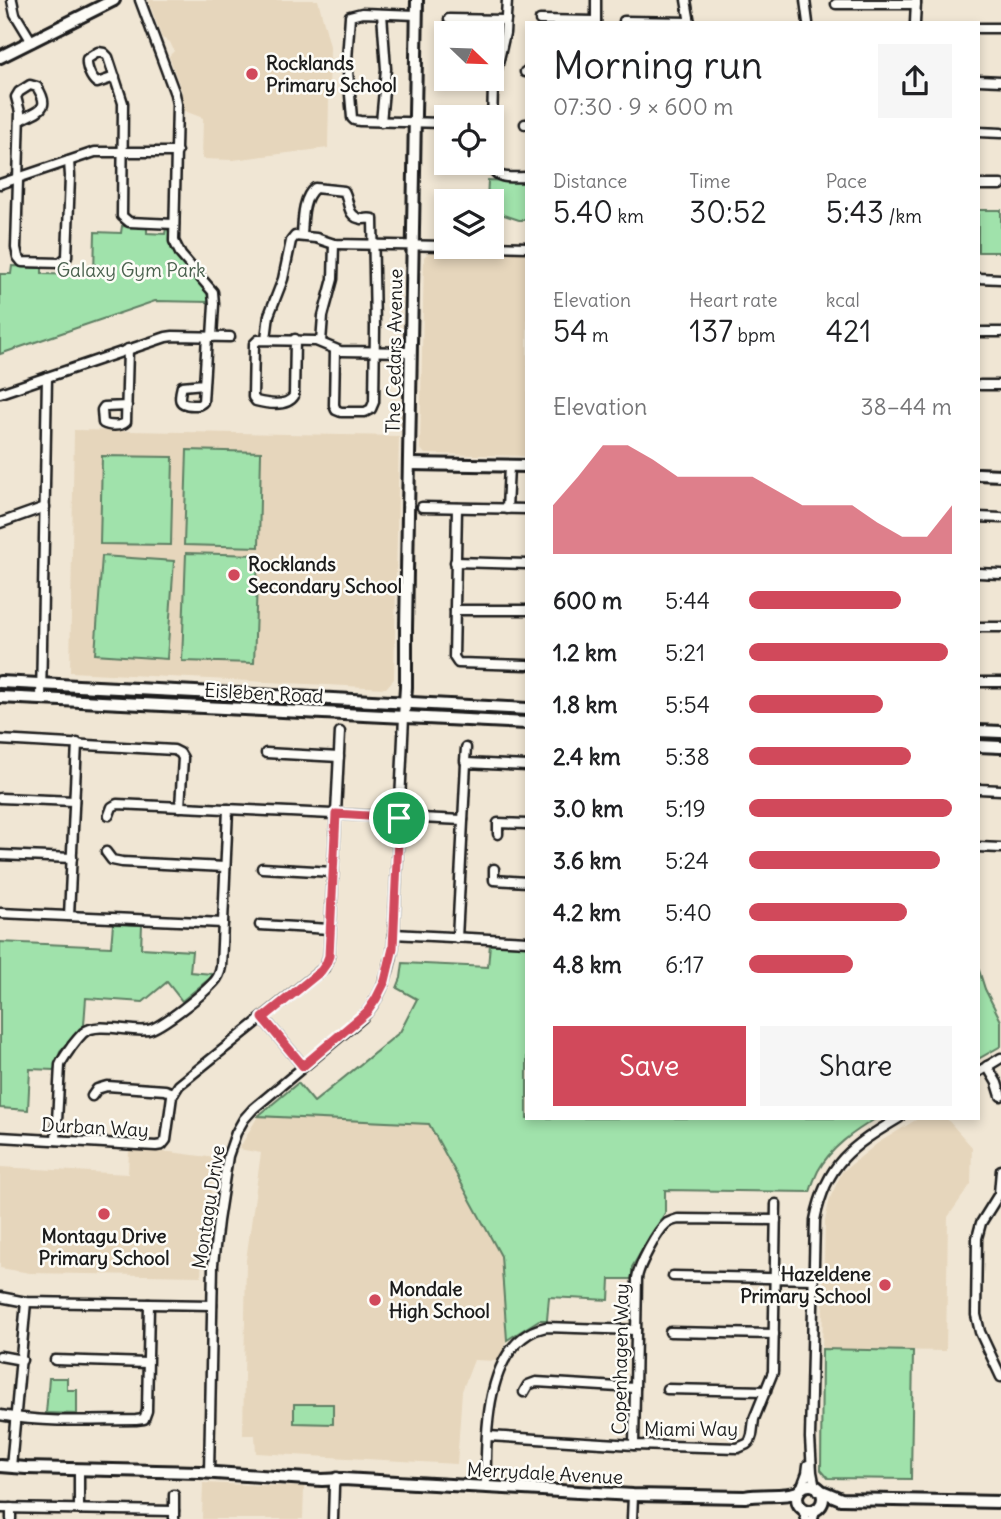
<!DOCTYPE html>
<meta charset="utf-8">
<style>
:root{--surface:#fff;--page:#f6f6f6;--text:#202124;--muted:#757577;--accent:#d1495b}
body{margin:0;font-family:Delius,sans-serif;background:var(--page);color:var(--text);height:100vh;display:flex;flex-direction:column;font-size:26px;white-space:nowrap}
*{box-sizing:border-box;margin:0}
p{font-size:23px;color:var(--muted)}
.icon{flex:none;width:38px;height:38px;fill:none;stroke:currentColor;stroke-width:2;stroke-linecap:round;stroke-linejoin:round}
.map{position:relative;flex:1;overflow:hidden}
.drawer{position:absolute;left:525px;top:21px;width:455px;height:1099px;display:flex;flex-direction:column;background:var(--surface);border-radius:0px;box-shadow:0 4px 10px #0003}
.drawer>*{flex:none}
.needle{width:46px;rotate:113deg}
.buttons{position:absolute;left:434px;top:21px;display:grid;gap:14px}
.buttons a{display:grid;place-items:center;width:70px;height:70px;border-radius:0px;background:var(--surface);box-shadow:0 4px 10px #0003;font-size:35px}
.pin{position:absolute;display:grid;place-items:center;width:60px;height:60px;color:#fff;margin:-30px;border:4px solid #fff;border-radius:50%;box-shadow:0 2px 7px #0007}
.round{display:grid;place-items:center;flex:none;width:74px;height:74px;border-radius:0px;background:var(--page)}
.headline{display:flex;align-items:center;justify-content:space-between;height:119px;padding:0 28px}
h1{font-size:38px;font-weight:600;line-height:52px}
.figures{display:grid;grid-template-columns:repeat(3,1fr);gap:10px;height:119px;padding:7px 28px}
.figures div{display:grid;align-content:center}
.figures b{font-size:30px;font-weight:600}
.figures small{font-size:19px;font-weight:400}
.figures p{font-size:19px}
.chart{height:196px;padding:14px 28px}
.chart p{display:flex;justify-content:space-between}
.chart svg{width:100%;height:126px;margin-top:7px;fill:var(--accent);opacity:.7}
.action{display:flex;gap:14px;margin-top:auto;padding:14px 28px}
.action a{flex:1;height:80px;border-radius:0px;background:var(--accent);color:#fff;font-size:28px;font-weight:600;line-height:80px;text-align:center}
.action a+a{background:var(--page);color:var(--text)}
ul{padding:0 28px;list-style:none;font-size:23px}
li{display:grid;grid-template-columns:112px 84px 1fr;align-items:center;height:52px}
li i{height:18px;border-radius:9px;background:var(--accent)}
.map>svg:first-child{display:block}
</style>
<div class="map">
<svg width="1001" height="1519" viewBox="0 0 1001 1519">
<rect width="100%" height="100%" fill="#f0e6d4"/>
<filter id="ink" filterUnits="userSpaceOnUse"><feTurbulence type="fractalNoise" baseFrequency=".0143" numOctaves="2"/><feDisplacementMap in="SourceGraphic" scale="14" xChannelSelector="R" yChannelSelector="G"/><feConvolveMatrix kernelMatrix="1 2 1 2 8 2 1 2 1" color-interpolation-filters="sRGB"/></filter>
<g filter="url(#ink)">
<!-- built -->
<g fill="#e6d6bc">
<polygon points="150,0 318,0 330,46 328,148 233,160 202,159 203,118 182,110 182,92 169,56 174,51 170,42 162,38 149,2"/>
<polygon points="429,252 527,253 527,456 425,454 420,448 424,257"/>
<polygon points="74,430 399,436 394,679 386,688 70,672"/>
<polygon points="258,1116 429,1124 501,1256 507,1340 498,1361 474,1360 462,1391 457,1464 256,1453 255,1435 243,1435 246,1260 261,1153 239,1149"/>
<polygon points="919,1118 946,1118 972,1147 971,1184 948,1217 946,1351 822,1349 825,1221 830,1198 842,1172 878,1143"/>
<polygon points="129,1150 170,1152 216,1158 202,1254 201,1276 30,1273 0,1268 0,1167 128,1174"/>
<polygon points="203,1483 304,1487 303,1519 202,1519"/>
</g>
<!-- green -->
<g fill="#a0e2ab" stroke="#5e7f64" stroke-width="2">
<polygon points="488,180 527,182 527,220 519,220 492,211 492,201 487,201"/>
<rect x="978" y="210" width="23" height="42"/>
<path d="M122,226L147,227V233L165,234L166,228C173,232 168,243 172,250L207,292L209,302L155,301L0,354V274H11L12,266C22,266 32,268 42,268V274L94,275L95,232L121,233Z"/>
<polygon points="187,450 261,452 259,547 184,545"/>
<polygon points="102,456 173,457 171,545 100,544"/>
<polygon points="186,553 258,555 254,663 182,661"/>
<polygon points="102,556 174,561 167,659 95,654"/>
<polygon points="113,924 142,925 141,948 192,951 190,972 213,974 209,979 182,1001 167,982 143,1002 86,998 84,1025 60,1052 54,1070 30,1069 28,1110 0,1108 0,942 111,947"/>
<path d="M490,944L527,946V1118H877C855,1131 831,1147 818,1171C815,1177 812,1185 810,1192L665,1190V1213L632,1267V1279H610L609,1300L549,1297L547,1320H539L507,1340L501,1256L429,1124L258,1116L298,1083L314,1102L400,1032L417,999L397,988L401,978L403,963L488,967Z"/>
<polygon points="978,967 985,989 1001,1021 1001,1046 978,1059"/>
<polygon points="822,1349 913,1351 911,1479 828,1478 821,1470"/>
<polygon points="49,1378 67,1378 67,1390 77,1390 77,1414 46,1413"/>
<polygon points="294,1404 333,1404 333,1424 294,1423"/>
</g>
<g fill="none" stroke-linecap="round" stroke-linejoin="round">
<!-- street casing -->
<g stroke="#1c1c1c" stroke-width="13">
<g id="street">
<polyline points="12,0 15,14 32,42"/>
<polyline points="140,0 175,94 177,104 174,241 181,255 213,292 214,304 212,337"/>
<polyline points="686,0 690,23"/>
<polyline points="805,0 808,23"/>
<polyline points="836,4 916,4"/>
<polyline points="417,15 362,13 350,16 347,60 352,118 354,120 360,121 446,123"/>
<polyline points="449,19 506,20"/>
<polyline points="540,20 596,21"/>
<polyline points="624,21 690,22"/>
<polyline points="596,23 596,0"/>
<polyline points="915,23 916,1"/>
<polyline points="978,28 1001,28"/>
<polyline points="525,72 527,72"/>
<path d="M115,77L97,83C91,79 86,67 87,59L98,52L104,53L108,57L123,103L122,216L129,222L174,224"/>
<polyline points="978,80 1001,81"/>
<path d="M20,120C38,110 52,110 37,87L30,85L19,92L16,97L20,112L16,248L18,257L22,262L60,263L67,257L70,176L69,161"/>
<polyline points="381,122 386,69 382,14"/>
<polyline points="525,124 527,124"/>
<polyline points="492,125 493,86 505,33 507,0"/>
<polyline points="978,132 1001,133"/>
<path d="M492,163C494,181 512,177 527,177"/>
<polyline points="0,184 95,152 177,152"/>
<polyline points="978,185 1001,185"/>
<path d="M302,236C303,221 302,198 315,188L344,191C350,201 346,217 362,219C366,219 369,218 373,219L375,327L374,402L371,409L365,412H341L336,410L334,405L335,350"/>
<polyline points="492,246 527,247"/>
<polyline points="978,278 1001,279"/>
<polyline points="978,332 1001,332"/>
<polyline points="266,339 269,315 283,279 291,241 295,236 316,238 334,244 446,246"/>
<path d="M295,339L294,396C287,407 268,404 256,401L253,397L254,344L258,340L316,341L340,351L411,352"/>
<polyline points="321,342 323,316 333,279 334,244"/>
<path d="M204,384L182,386C179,398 177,405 193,405C201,405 197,406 203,402L207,337"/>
<polyline points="980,385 1001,385"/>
<polyline points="0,393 166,337 173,336 230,337"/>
<path d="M127,406L104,407L102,410L103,423C108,426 121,427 126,422L128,349"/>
<polyline points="422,507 527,509"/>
<polyline points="457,508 454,657 458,663 527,665"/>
<polyline points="507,509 509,466"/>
<polyline points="978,517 1001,518"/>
<polyline points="0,523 45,507"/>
<polyline points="455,562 527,564"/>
<polyline points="978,573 1001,574"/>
<polyline points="455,610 527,610"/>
<polyline points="978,627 1001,627"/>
<polyline points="978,682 1001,682"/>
<polyline points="41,699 47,377"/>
<polyline points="0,740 174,750 180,753 183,758 180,807"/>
<polyline points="466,748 465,761 466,763"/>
<polyline points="266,753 339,757"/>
<polyline points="978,789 1001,790"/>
<polyline points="0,798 74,801"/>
<polyline points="109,815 112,807 117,804 463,820"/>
<polyline points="498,834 498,823 527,824"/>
<polyline points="978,847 1001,848"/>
<polyline points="106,852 112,860 122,862 225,867"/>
<polyline points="0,855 72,858"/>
<polyline points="262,868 333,872"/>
<polyline points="494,869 494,880 527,882"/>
<polyline points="0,913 223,923"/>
<polyline points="69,916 77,743"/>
<polyline points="260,925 330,929"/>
<polyline points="393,934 527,941"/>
<polyline points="457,938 466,763 527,766"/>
<polyline points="263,1018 303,1066"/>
<polyline points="987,1066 997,1083 1001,1096"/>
<polyline points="978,1072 1001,1058"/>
<polyline points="92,1096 97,1089 107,1086 165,1090 174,1093"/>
<polyline points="0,1137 156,1146 162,1145 166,1140 172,1096 179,1085 324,968 329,956 340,732"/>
<path d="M56,1140L60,1065C63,1058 68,1052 72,1046C75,1042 79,1037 83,1033C97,1021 130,1033 148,1030C161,1028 204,993 214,982C218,978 220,973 221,967L228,809"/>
<polyline points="1001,1170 999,1194 981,1223 977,1238 976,1315 980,1332 1001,1377"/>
<polyline points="673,1276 813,1279"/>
<polyline points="0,1297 26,1302 212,1305"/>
<polyline points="670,1332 774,1334"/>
<polyline points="0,1356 22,1360"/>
<polyline points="55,1360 147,1363"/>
<polyline points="667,1389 766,1391"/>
<polyline points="524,1392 528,1385 536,1382 635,1388"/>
<path d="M0,1415C44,1423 91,1420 136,1420L144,1419L147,1411L149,1304"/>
<polyline points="488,1436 634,1445 738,1448 747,1444 750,1441 752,1435 754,1419 773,1372 776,1204"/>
<path d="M634,1445L637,1278C639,1265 657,1231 667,1223C671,1221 674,1220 678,1219L776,1220"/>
<polyline points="11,1467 26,1302"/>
<path d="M209,1473L213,1264L218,1221L228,1156L236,1133L244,1119L253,1109L362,1018C380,999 389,974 393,948L404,717"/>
<path d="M486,1487C485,1438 484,1340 546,1327L636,1330"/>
<path d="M815,1487L812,1472L810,1438L815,1220C826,1163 852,1146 899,1118"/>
<polyline points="801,1489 807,1473 808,1465"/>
<polyline points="0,1508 174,1511"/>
<polyline points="79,1509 79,1469"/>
<polyline points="803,1510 806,1519"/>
<polyline points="11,1519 11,1508"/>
<polyline points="174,1519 174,1495"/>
<polyline points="333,1519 334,1486 337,1477"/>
<polyline points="632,1519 633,1495"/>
<polyline points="813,1519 815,1510"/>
</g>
</g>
<!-- secondary casing -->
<g stroke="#1c1c1c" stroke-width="16">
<g id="secondary">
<polyline points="0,57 114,0"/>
<polyline points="409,464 527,466"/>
<polyline points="978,474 1001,475"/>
<polyline points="0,682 527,709"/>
<polyline points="0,697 527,723"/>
<polyline points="404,717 406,687 406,629 417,0"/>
<polyline points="978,731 1001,732"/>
<polyline points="978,746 1001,747"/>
<path d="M0,1466L26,1468L200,1472L322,1480L343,1479L633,1495L745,1497C763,1493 781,1498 798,1492"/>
<circle cx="810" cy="1498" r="13"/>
<polyline points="819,1490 841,1499 1001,1502"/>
</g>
</g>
<!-- street -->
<use href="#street" stroke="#fdfcf7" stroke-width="8"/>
<!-- secondary -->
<use href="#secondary" stroke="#fdfcf7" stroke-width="10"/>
</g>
</g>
<g fill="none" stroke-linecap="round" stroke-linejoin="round" filter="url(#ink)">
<!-- route casing -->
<g stroke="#fff" stroke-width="14">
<polygon id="route" points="336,814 399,818 393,948 385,981 376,999 367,1012 303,1066 263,1018 321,971 326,964 329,956"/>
</g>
<!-- route -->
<use href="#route" stroke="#d1495b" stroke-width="9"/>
</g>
<!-- markers -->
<g fill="#d1495b" stroke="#fdfcf7" stroke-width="2.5">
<circle cx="252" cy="74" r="7"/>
<circle cx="234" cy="575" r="7"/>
<circle cx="104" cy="1214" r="7"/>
<circle cx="885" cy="1285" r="7"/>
<circle cx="375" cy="1300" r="7"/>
</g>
<g text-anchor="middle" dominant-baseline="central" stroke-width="5" stroke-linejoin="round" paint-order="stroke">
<!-- poi labels -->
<g font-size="19" font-weight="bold" fill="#1c1c1c" stroke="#fdfcf7" text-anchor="start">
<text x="266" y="63">Rocklands<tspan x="266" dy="22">Primary School</tspan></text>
<text x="248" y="564">Rocklands<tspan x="248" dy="22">Secondary School</tspan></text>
<text x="104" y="1236" text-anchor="middle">Montagu Drive<tspan x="104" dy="22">Primary School</tspan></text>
<text x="871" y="1274" text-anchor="end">Hazeldene<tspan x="871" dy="22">Primary School</tspan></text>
<text x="389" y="1289">Mondale<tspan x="389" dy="22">High School</tspan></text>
</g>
<!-- park labels -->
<g font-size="19" fill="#4a614e" stroke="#fdfcf7">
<text x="131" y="270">Galaxy Gym Park</text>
</g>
<!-- street labels -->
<g font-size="19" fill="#1c1c1c" stroke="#fdfcf7">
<text transform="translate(394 351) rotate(-89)">The Cedars Avenue</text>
<text transform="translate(264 693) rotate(3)">Eisleben Road</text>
<text transform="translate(95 1127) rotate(3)">Durban Way</text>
<text transform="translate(208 1207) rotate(-81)">Montagu Drive</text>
<text transform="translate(620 1359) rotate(-89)">Copenhagen Way</text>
<text x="691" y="1429">Miami Way</text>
<text transform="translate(545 1473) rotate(3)">Merrydale Avenue</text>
</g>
</g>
</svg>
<div class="buttons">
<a><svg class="needle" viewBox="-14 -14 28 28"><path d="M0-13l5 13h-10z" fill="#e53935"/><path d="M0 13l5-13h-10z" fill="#757577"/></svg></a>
<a><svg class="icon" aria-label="locate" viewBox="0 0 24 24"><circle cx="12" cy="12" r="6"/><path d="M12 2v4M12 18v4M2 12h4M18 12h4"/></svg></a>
<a><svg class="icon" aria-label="layers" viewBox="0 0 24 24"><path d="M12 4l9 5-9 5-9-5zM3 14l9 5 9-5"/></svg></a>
</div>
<div class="pin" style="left:399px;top:818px;background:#1e9e55"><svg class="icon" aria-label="arrive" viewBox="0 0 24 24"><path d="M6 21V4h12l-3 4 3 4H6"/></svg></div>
<section class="drawer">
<div class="headline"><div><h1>Morning run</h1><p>07:30 · 9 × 600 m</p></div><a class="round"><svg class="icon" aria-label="share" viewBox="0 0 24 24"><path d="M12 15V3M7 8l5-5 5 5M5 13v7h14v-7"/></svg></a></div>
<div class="figures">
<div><p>Distance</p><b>5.40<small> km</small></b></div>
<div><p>Time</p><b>30:52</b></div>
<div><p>Pace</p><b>5:43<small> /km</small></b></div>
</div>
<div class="figures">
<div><p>Elevation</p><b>54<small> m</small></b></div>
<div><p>Heart rate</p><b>137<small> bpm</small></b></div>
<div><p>kcal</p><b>421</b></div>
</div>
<div class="chart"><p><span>Elevation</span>38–44 m</p>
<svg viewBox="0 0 160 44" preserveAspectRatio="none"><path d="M0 44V27L10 17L20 6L30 6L40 11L50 17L60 17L70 17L80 17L90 22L100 27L110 27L120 27L130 33L140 38L150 38L160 27V44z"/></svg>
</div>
<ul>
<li><b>600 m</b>5:44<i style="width:75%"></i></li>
<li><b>1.2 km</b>5:21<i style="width:98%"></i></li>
<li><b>1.8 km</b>5:54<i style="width:66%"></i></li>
<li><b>2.4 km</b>5:38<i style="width:80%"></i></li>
<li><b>3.0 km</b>5:19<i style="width:100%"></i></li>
<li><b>3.6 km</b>5:24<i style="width:94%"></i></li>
<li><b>4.2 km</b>5:40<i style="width:78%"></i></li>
<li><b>4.8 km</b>6:17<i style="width:51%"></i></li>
</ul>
<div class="action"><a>Save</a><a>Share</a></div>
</section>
</div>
